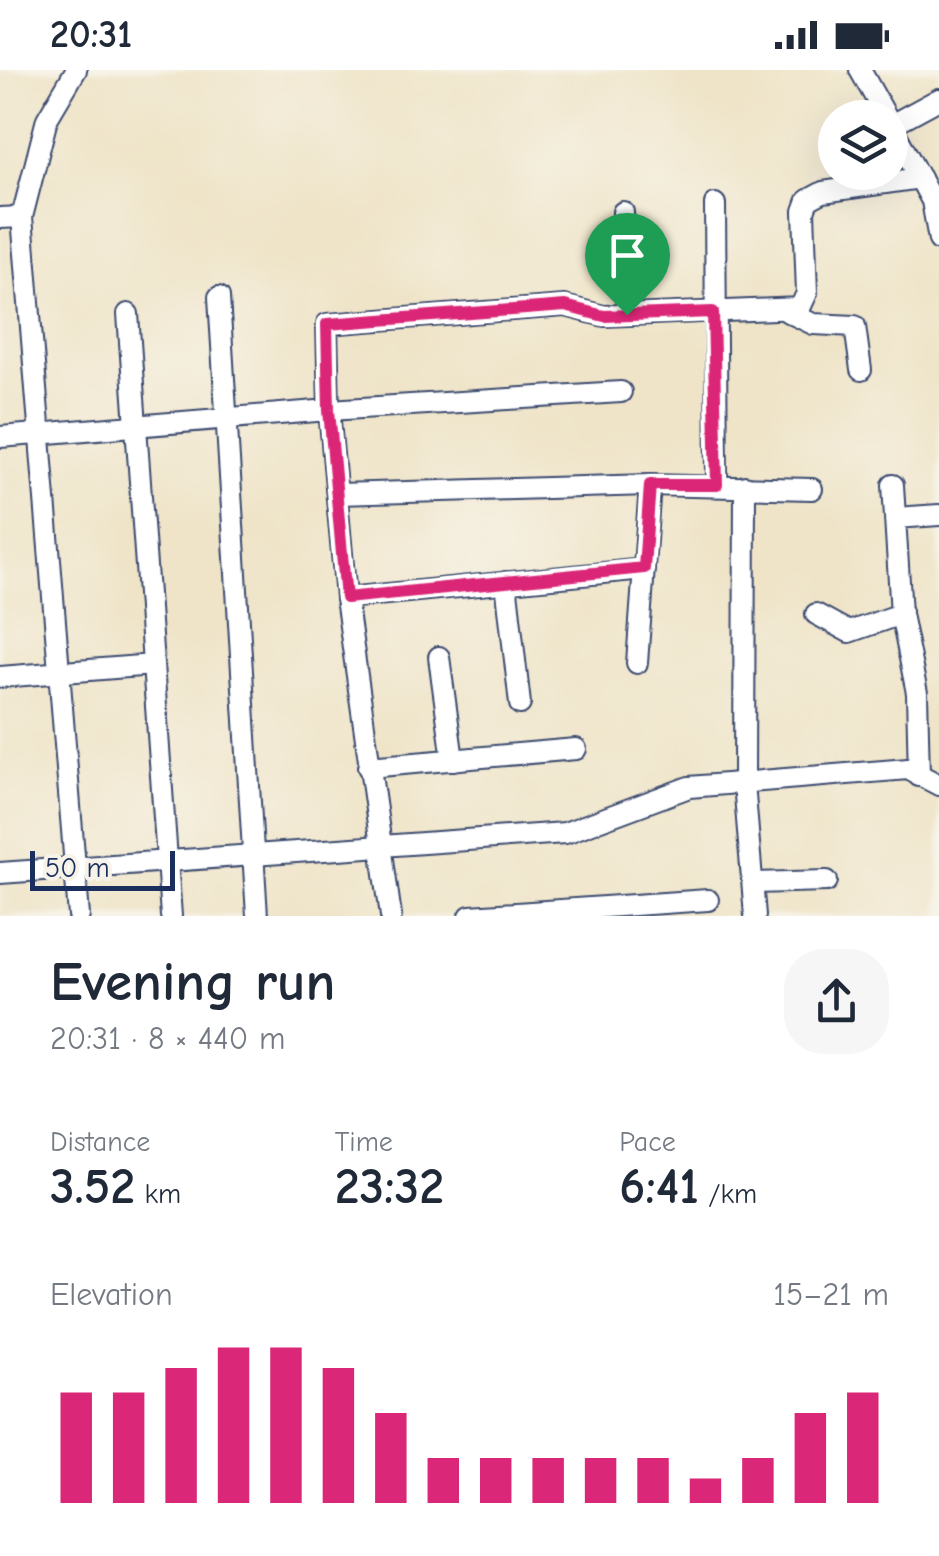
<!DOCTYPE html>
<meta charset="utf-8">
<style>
:root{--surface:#fff;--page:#f6f6f7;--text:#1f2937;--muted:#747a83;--accent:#db2777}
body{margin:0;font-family:"Comic Neue",sans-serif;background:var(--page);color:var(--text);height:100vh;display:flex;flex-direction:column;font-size:38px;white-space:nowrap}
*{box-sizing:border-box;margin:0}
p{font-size:32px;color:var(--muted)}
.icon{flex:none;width:55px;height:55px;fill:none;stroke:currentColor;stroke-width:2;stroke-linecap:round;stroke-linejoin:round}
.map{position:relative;height:846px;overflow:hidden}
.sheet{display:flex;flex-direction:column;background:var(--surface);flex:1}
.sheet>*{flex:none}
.fabs{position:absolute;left:818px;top:30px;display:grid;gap:20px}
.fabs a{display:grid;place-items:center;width:90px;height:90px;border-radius:50%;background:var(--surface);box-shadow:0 10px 40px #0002;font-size:50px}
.scale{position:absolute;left:30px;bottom:25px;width:145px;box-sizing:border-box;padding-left:10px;border:5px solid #1b2f5e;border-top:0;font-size:28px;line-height:35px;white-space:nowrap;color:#1b2f5e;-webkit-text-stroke:8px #f7f3e8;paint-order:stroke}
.pin{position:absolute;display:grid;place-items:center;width:85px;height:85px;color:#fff;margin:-102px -42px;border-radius:50% 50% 50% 0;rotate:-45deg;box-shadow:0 0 10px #0007}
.pin .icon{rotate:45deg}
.round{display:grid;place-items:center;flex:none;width:105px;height:105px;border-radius:40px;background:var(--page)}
.headline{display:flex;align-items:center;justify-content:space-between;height:170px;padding:0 50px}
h1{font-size:55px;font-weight:700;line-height:75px}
.stats{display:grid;grid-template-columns:repeat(3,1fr);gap:15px;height:170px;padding:10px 50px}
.stats div{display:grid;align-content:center}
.stats b{font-size:50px;font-weight:700}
.stats small{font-size:28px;font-weight:400}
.stats p{font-size:28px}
.chart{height:280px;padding:20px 50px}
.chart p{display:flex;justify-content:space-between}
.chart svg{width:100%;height:180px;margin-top:10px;stroke:var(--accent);stroke-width:6}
.status{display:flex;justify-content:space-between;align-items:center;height:70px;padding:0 50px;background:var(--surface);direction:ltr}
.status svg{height:28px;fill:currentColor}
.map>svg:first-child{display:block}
</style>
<div class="status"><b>20:31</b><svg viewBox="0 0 49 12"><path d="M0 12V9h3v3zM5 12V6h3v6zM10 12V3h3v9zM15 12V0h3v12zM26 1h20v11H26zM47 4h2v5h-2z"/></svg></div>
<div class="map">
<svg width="939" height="846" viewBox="0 0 939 846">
<rect width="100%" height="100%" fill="#f7f3e8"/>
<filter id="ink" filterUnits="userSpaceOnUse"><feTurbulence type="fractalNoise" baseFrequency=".01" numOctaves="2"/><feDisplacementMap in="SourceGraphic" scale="20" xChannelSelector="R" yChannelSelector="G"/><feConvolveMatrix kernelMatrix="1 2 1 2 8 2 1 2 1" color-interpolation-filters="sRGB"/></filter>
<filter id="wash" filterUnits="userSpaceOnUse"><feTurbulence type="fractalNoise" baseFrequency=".0048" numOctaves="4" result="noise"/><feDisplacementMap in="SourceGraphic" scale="40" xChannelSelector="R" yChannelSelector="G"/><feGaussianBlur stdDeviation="2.25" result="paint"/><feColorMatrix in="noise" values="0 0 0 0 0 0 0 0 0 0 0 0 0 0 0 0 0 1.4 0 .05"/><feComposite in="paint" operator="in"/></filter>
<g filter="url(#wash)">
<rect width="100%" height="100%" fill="#efe4c8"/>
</g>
<g filter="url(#ink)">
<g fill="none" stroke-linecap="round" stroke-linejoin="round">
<!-- street casing -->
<g stroke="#3b4a6e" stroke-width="24">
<g id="street">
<polyline points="76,0 47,49 22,147 79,846"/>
<polyline points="860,0 887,48"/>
<polyline points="890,53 932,131 939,170"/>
<polyline points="891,55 939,29"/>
<polyline points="715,134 717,415"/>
<polyline points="623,142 627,245"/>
<polyline points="0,148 22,147"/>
<polyline points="219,227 257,846"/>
<polyline points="788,242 813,254 855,256 861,300"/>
<polyline points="128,244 171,846"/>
<polyline points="0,367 329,340 327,254 565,236 604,246 800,238 807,223 804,141 808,130 823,122 920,108"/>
<polyline points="893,415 901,544 917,623 919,706"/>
<polyline points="745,416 744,713 755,846"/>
<polyline points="337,424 650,415 812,419"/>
<polyline points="896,448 939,445"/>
<polyline points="506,512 520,634"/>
<polyline points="346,528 644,499"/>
<polyline points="816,544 849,562 901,544"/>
<polyline points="439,587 453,690"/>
<polyline points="637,593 650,415"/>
<polyline points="0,607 153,595"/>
<polyline points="368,697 576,679"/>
<polyline points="0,803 565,763 689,717 908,699 939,715"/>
<polyline points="753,813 827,811"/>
<polyline points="391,846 346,528 329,340 621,322"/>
<polyline points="470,846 708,830"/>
</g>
</g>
<!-- street -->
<use href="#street" stroke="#fff" stroke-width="20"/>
</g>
</g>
<g fill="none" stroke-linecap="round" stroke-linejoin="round" filter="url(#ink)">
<!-- route casing -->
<g stroke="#fff" stroke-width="20">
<polygon id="route" points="565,236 604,246 713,242 717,415 650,415 644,498 346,528 329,340 327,254"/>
</g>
<!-- route -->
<use href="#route" stroke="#db2777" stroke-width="12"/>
</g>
</svg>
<div class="fabs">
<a><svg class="icon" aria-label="layers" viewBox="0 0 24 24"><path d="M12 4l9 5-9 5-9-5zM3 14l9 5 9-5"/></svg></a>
</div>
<div class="scale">50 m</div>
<div class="pin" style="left:627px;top:245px;background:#1e9e55"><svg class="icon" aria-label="arrive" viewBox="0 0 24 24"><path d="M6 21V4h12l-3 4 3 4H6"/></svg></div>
</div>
<section class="sheet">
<div class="headline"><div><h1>Evening run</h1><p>20:31 · 8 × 440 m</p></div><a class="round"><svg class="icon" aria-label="share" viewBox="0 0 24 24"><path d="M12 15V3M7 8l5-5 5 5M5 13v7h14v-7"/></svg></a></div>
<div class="stats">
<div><p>Distance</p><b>3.52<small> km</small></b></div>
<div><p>Time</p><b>23:32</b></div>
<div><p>Pace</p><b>6:41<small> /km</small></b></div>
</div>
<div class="chart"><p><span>Elevation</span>15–21 m</p>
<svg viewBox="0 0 160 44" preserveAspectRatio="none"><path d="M5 44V17M15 44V17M25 44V11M35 44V6M45 44V6M55 44V11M65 44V22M75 44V33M85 44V33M95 44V33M105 44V33M115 44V33M125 44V38M135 44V33M145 44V22M155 44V17"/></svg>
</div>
</section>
